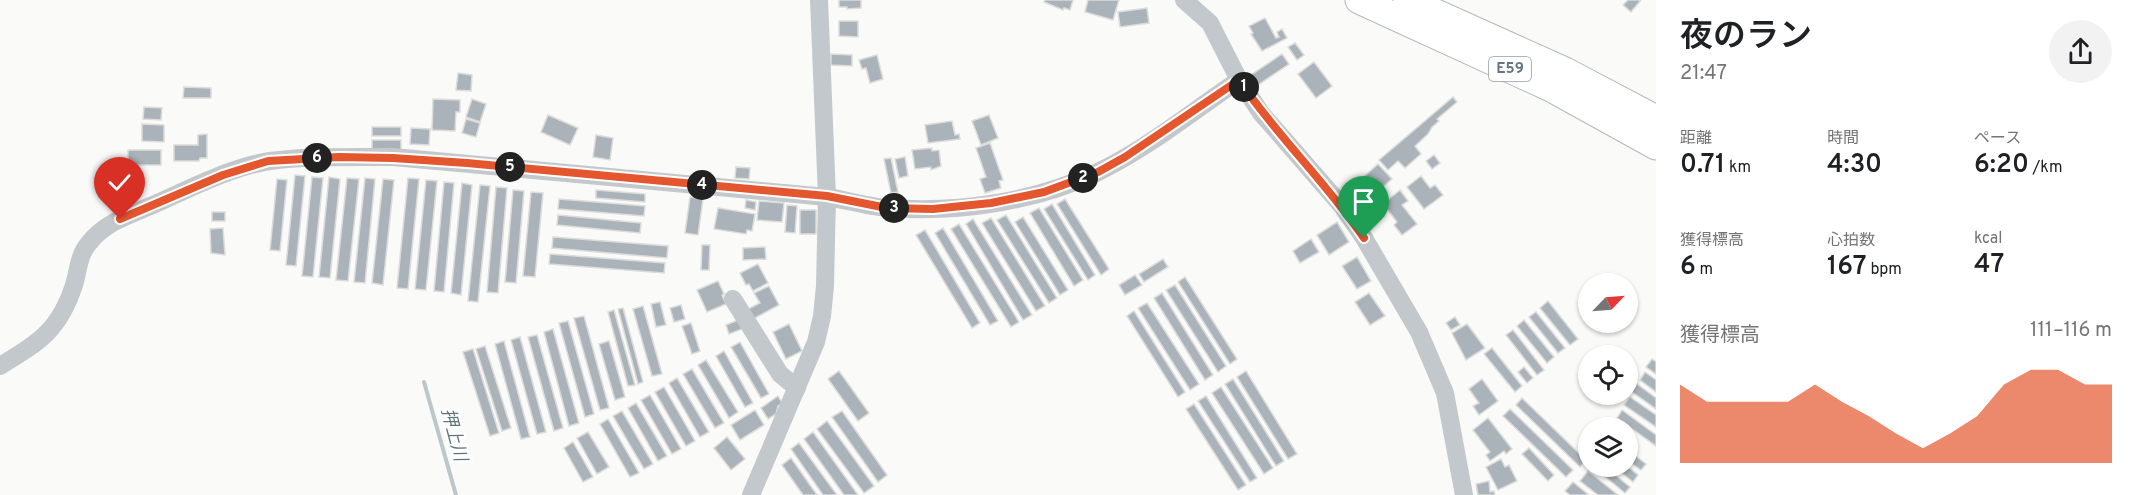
<!DOCTYPE html>
<html lang="ja">
<meta charset="utf-8">
<style>
:root{--surface:#fff;--page:#f2f2f2;--text:#202124;--muted:#757577;--accent:#e4572e}
body{margin:0;font-family:Overpass,"Noto Sans JP",sans-serif;background:var(--page);color:var(--text);height:100vh;display:flex;flex-direction:column;font-size:22px;white-space:nowrap}
*{box-sizing:border-box;margin:0}
p{font-size:20px;color:var(--muted)}
.icon{flex:none;width:33px;height:33px;fill:none;stroke:currentColor;stroke-width:2;stroke-linecap:round;stroke-linejoin:round}
.map{position:relative;flex:1;overflow:hidden}
.sheet{display:flex;flex-direction:column;background:var(--surface);width:480px}
.sheet>*{flex:none}
.needle{width:39px;rotate:65deg}
.controls{position:absolute;left:1578px;top:273px;display:grid;gap:12px}
.controls a{display:grid;place-items:center;width:60px;height:60px;border-radius:50%;background:var(--surface);box-shadow:0 2px 4px #0004;font-size:30px}
.pin{position:absolute;display:grid;place-items:center;width:51px;height:51px;color:#fff;margin:-62px -26px;border-radius:50% 50% 50% 0;rotate:-45deg;box-shadow:0 0 6px #0007}
.pin .icon{rotate:45deg}
.km{position:absolute;width:30px;height:30px;margin:-15px;border-radius:50%;background:#222;color:#fff;font-size:16px;line-height:30px;text-align:center}
.round{display:grid;place-items:center;flex:none;width:63px;height:63px;border-radius:32px;background:var(--page)}
.overview{display:flex;align-items:center;justify-content:space-between;height:102px;padding:0 24px}
h1{font-size:33px;font-weight:600;line-height:45px}
.figures{display:grid;grid-template-columns:repeat(3,1fr);gap:9px;height:102px;padding:6px 24px}
.figures div{display:grid;align-content:center}
.figures b{font-size:26px;font-weight:600}
.figures small{font-size:16px;font-weight:400}
.figures p{font-size:16px}
.chart{height:168px;padding:12px 24px}
.chart p{display:flex;justify-content:space-between}
.chart svg{width:100%;height:108px;margin-top:6px;fill:var(--accent);opacity:.7}
main{display:flex;flex:1;min-height:0}
.map>svg:first-child{display:block}
</style>
<main>
<div class="map">
<svg width="1656" height="495" viewBox="0 0 1656 495">
<rect width="100%" height="100%" fill="#fafaf8"/>
<g fill="none" stroke-linecap="round" stroke-linejoin="round">
<!-- stream -->
<polyline stroke="#bbc7cb" stroke-width="4" points="424,382 456,495"/>
</g>
<!-- building -->
<g fill="#aab3b9" stroke="#dcdcda" stroke-width="1.5">
<polygon points="839,0 861,0 861,8 847,9 847,7 839,7"/>
<polygon points="1045,0 1073,0 1070,10 1064,8 1063,10 1044,2"/>
<polygon points="1088,0 1119,0 1113,20 1085,12"/>
<polygon points="1628,0 1641,0 1631,12 1623,5"/>
<polygon points="1147,8 1149,23 1120,27 1118,12"/>
<polygon points="1265,18 1276,38 1279,37 1277,32 1282,29 1287,38 1262,51 1251,34 1253,33 1249,26"/>
<polygon points="839,21 858,21 858,37 839,36"/>
<polygon points="1295,43 1304,55 1297,60 1288,47"/>
<polygon points="831,54 852,55 852,66 831,65"/>
<polygon points="1282,54 1289,64 1258,85 1251,75"/>
<polygon points="877,55 883,79 870,83 866,68 862,69 859,60"/>
<polygon points="1314,62 1332,86 1316,98 1298,74"/>
<polygon points="458,73 472,75 471,91 456,90"/>
<polygon points="184,87 211,88 211,98 183,98"/>
<polygon points="1453,97 1457,102 1437,119 1439,121 1432,127 1428,134 1415,146 1421,154 1405,168 1398,161 1388,170 1379,160"/>
<polygon points="433,99 460,100 460,112 456,112 455,131 432,130"/>
<polygon points="472,99 486,104 480,122 466,117"/>
<polygon points="144,107 162,108 161,120 143,119"/>
<polygon points="548,115 578,128 570,145 541,132"/>
<polygon points="989,115 998,138 981,145 972,121"/>
<polygon points="466,119 480,123 476,137 462,133"/>
<polygon points="952,121 955,135 959,134 960,139 928,143 925,125"/>
<polygon points="142,124 164,125 164,142 142,141"/>
<rect x="372" y="127" width="29" height="9"/>
<polygon points="411,128 430,129 429,145 410,144"/>
<polygon points="207,134 207,158 200,158 199,161 174,161 174,145 198,145 198,135"/>
<polygon points="596,135 613,138 610,160 593,157"/>
<rect x="372" y="140" width="29" height="10"/>
<polygon points="990,143 1003,180 999,181 1001,188 985,193 980,179 986,177 976,148"/>
<polygon points="932,148 932,151 939,150 941,166 931,170 931,167 915,169 912,150"/>
<rect x="128" y="150" width="33" height="15"/>
<polygon points="1434,155 1440,163 1432,169 1426,161"/>
<polygon points="905,157 908,176 899,178 895,159"/>
<polygon points="891,158 898,192 891,193 884,159"/>
<polygon points="1378,164 1392,179 1371,197 1358,182"/>
<polygon points="736,167 750,168 749,179 735,178"/>
<polygon points="295,175 305,176 296,266 286,265"/>
<polygon points="1421,176 1430,188 1435,185 1443,195 1424,209 1407,187"/>
<polygon points="312,177 323,178 313,277 302,276"/>
<polygon points="329,177 340,179 330,278 319,277"/>
<polygon points="347,178 359,179 348,281 336,280"/>
<polygon points="365,178 375,179 365,283 354,282"/>
<polygon points="408,178 419,179 408,289 397,288"/>
<polygon points="277,179 287,180 280,251 270,250"/>
<polygon points="383,179 394,180 383,285 372,283"/>
<polygon points="426,180 437,181 426,290 415,289"/>
<polygon points="444,182 454,183 444,292 434,291"/>
<polygon points="462,183 472,185 461,295 451,293"/>
<polygon points="480,185 490,186 478,302 468,301"/>
<polygon points="496,187 507,188 498,293 487,292"/>
<polygon points="513,190 524,191 516,283 505,282"/>
<polygon points="596,190 645,194 645,202 596,198"/>
<polygon points="1400,190 1408,201 1402,205 1417,224 1402,235 1394,225 1397,222 1383,204"/>
<polygon points="531,192 543,193 535,277 523,276"/>
<polygon points="690,197 703,199 698,235 685,233"/>
<polygon points="559,199 645,206 644,216 558,209"/>
<polygon points="1065,199 1109,269 1101,275 1057,204"/>
<polygon points="746,200 756,202 755,210 745,208"/>
<polygon points="759,201 784,203 782,222 757,220"/>
<polygon points="1052,204 1095,275 1088,280 1044,209"/>
<polygon points="787,205 797,206 795,233 785,232"/>
<polygon points="718,208 755,214 752,231 747,230 746,234 714,229"/>
<polygon points="1039,208 1083,280 1074,286 1030,213"/>
<rect x="800" y="210" width="16" height="24"/>
<rect x="212" y="212" width="13" height="9"/>
<polygon points="558,215 641,223 640,233 557,225"/>
<polygon points="1006,215 1057,298 1049,303 997,220"/>
<polygon points="1023,217 1068,290 1060,295 1015,222"/>
<polygon points="991,218 1045,306 1036,311 982,223"/>
<polygon points="973,219 1032,315 1023,320 966,224"/>
<polygon points="1337,222 1349,242 1329,255 1317,235"/>
<polygon points="959,224 1019,322 1011,327 951,229"/>
<polygon points="223,228 225,255 211,253 210,229"/>
<polygon points="943,228 998,321 990,325 935,233"/>
<polygon points="925,230 980,323 972,328 916,235"/>
<polygon points="553,237 668,246 667,258 552,248"/>
<polygon points="1311,239 1319,252 1300,263 1293,251"/>
<polygon points="702,245 710,245 709,270 701,270"/>
<polygon points="765,247 766,259 743,260 743,248"/>
<polygon points="550,254 665,263 664,273 549,264"/>
<polygon points="1357,257 1371,281 1357,289 1342,266"/>
<polygon points="1163,259 1168,267 1144,282 1139,274"/>
<polygon points="758,264 768,283 753,291 749,284 746,285 740,273"/>
<polygon points="1135,275 1142,285 1125,295 1119,285"/>
<polygon points="1185,277 1237,359 1230,364 1178,282"/>
<polygon points="718,281 724,294 722,295 726,304 707,312 697,290"/>
<polygon points="1175,285 1226,366 1218,372 1166,290"/>
<polygon points="769,286 779,305 751,320 746,310 760,303 754,293"/>
<polygon points="1162,293 1213,375 1205,380 1154,298"/>
<polygon points="1369,293 1385,316 1370,325 1355,302"/>
<polygon points="1548,301 1578,339 1570,345 1540,308"/>
<polygon points="660,302 666,325 656,327 651,304"/>
<polygon points="1147,303 1199,384 1190,390 1138,308"/>
<polygon points="681,305 685,319 674,322 670,308"/>
<polygon points="643,306 662,374 652,376 633,309"/>
<polygon points="623,308 643,382 638,384 618,309"/>
<polygon points="614,310 635,385 628,386 608,312"/>
<polygon points="1134,311 1185,392 1178,397 1127,316"/>
<polygon points="1536,312 1565,348 1558,353 1529,317"/>
<polygon points="584,316 609,408 600,410 574,318"/>
<polygon points="1455,317 1460,325 1451,330 1446,323"/>
<polygon points="738,320 742,329 729,334 726,325"/>
<polygon points="1524,320 1554,357 1547,363 1517,326"/>
<polygon points="568,321 594,414 585,417 559,323"/>
<polygon points="691,323 700,351 692,354 682,326"/>
<polygon points="789,324 802,351 786,359 773,332"/>
<polygon points="1467,324 1485,348 1466,360 1452,333"/>
<polygon points="553,329 579,423 569,426 544,332"/>
<polygon points="1513,330 1544,370 1537,375 1506,335"/>
<polygon points="537,335 563,428 554,431 528,337"/>
<polygon points="520,337 546,432 537,434 511,340"/>
<polygon points="504,341 530,437 521,439 495,344"/>
<polygon points="609,341 625,397 615,400 599,344"/>
<polygon points="740,342 769,394 761,398 731,347"/>
<polygon points="485,346 511,428 502,431 476,349"/>
<polygon points="1492,348 1522,386 1515,392 1484,354"/>
<polygon points="473,349 499,433 490,436 463,352"/>
<polygon points="724,351 753,403 745,407 716,356"/>
<polygon points="1652,359 1656,362 1656,374 1646,367"/>
<polygon points="706,360 738,412 729,418 698,365"/>
<polygon points="1524,367 1533,378 1527,383 1518,372"/>
<polygon points="692,369 724,423 715,428 683,374"/>
<polygon points="839,371 869,413 858,421 828,379"/>
<polygon points="1246,371 1297,454 1288,459 1237,377"/>
<polygon points="1645,372 1656,380 1656,392 1640,380"/>
<polygon points="677,378 709,432 700,437 669,383"/>
<polygon points="1233,379 1284,461 1276,466 1225,384"/>
<polygon points="1482,379 1498,401 1479,415 1473,406 1479,403 1469,389"/>
<polygon points="1637,384 1656,398 1656,409 1632,392"/>
<polygon points="664,387 695,441 686,446 655,392"/>
<polygon points="1221,387 1273,468 1264,474 1212,393"/>
<polygon points="650,395 681,449 672,454 641,400"/>
<polygon points="778,396 782,403 778,406 776,414 768,419 761,408"/>
<polygon points="1206,396 1257,478 1250,482 1198,401"/>
<polygon points="1630,397 1656,415 1656,427 1624,405"/>
<polygon points="1522,398 1586,460 1580,467 1516,405"/>
<polygon points="636,403 667,456 658,461 628,408"/>
<polygon points="1194,404 1246,485 1238,490 1186,409"/>
<polygon points="1510,409 1573,470 1566,477 1503,416"/>
<polygon points="755,410 764,425 740,440 731,425"/>
<polygon points="1622,410 1656,435 1656,446 1617,418"/>
<polygon points="622,411 653,464 644,469 613,416"/>
<polygon points="842,411 887,475 878,482 832,417"/>
<polygon points="1488,418 1512,449 1506,454 1504,451 1490,461 1486,455 1490,452 1473,430"/>
<polygon points="608,419 639,473 630,477 600,424"/>
<polygon points="827,421 874,486 864,493 817,429"/>
<polygon points="588,432 609,467 597,474 577,438"/>
<polygon points="813,432 858,495 844,495 804,439"/>
<polygon points="727,437 745,459 731,470 714,448"/>
<polygon points="573,442 593,477 583,482 564,448"/>
<polygon points="799,443 837,495 823,495 791,449"/>
<polygon points="1529,448 1554,475 1548,481 1522,454"/>
<polygon points="1628,450 1646,464 1641,470 1628,461"/>
<polygon points="791,458 817,495 803,495 782,465"/>
<polygon points="1501,459 1505,467 1509,465 1517,481 1498,490 1486,467"/>
<polygon points="1592,466 1604,466 1630,487 1625,493"/>
<polygon points="1613,466 1627,466 1638,475 1633,482"/>
<polygon points="1588,471 1618,495 1598,495 1580,481"/>
<polygon points="1489,481 1490,492 1494,491 1495,495 1478,495 1476,484"/>
<polygon points="1573,482 1589,495 1570,495 1565,491"/>
</g>
<g fill="none" stroke-linecap="round" stroke-linejoin="round">
<!-- highway casing -->
<g stroke="#b4b9bd" stroke-width="29">
<g id="highway">
<polyline points="1359,0 1551,88 1656,146"/>
<polyline points="1407,0 1565,71 1656,119"/>
</g>
</g>
<!-- minor -->
<g stroke="#c3c8cc" stroke-width="18">
<polyline points="1184,0 1210,23 1239,80 1261,113 1342,206 1364,238 1419,332 1445,393 1464,495"/>
<polyline points="733,299 780,374 797,388"/>
<path d="M0,366C39,342 59,331 74,285C79,269 78,256 89,243C105,222 132,214 155,204C191,188 231,167 270,161C311,156 352,157 393,157L827,197C847,200 869,207 889,208C958,213 1035,202 1098,172C1148,148 1193,111 1239,80"/>
<polyline points="751,495 816,342 822,316 825,286 827,197 819,0"/>
</g>
<!-- highway -->
<use href="#highway" stroke="#fff" stroke-width="27"/>
</g>
<g fill="none" stroke-linecap="round" stroke-linejoin="round">
<!-- route casing -->
<g stroke="#fff" stroke-width="12">
<path id="route" d="M120,219L223,175L268,161L339,157L393,158L467,163L827,196L887,208L933,209L991,203L1044,192L1098,172L1125,157L1239,80C1277,136 1326,182 1364,238"/>
</g>
<!-- route -->
<use href="#route" stroke="#e4572e" stroke-width="8"/>
</g>
<g text-anchor="middle" dominant-baseline="central" stroke-width="6" stroke-linejoin="round" paint-order="stroke">
<!-- shield labels -->
<rect fill="#fff" stroke="#939fa8" stroke-width="1.5" x="1489" y="57" width="42" height="24" rx="4.5"/>
<g font-size="15" font-weight="bold" fill="#657683">
<text x="1510" y="69">E59</text>
</g>
<!-- water labels -->
<g font-size="18" font-style="italic" fill="#60757c" stroke="#fff">
<text transform="translate(453 435) rotate(75)">押上川</text>
</g>
</g>
</svg>
<div class="controls">
<a><svg class="needle" viewBox="-14 -14 28 28"><path d="M0-13l5 13h-10z" fill="#e53935"/><path d="M0 13l5-13h-10z" fill="#757577"/></svg></a>
<a><svg class="icon" aria-label="locate" viewBox="0 0 24 24"><circle cx="12" cy="12" r="6"/><path d="M12 2v4M12 18v4M2 12h4M18 12h4"/></svg></a>
<a><svg class="icon" aria-label="layers" viewBox="0 0 24 24"><path d="M12 4l9 5-9 5-9-5zM3 14l9 5 9-5"/></svg></a>
</div>
<div class="pin" style="left:1364px;top:238px;background:#1e9e55"><svg class="icon" aria-label="arrive" viewBox="0 0 24 24"><path d="M6 21V4h12l-3 4 3 4H6"/></svg></div>
<div class="pin" style="left:120px;top:219px;background:#d93025"><svg class="icon" aria-label="check" viewBox="0 0 24 24"><path d="M5 12l5 5 9-10"/></svg></div>
<b class="km" style="left:1244px;top:87px">1</b>
<b class="km" style="left:1083px;top:178px">2</b>
<b class="km" style="left:894px;top:208px">3</b>
<b class="km" style="left:702px;top:185px">4</b>
<b class="km" style="left:510px;top:167px">5</b>
<b class="km" style="left:317px;top:158px">6</b>
</div>
<section class="sheet">
<div class="overview"><div><h1>夜のラン</h1><p>21:47</p></div><a class="round"><svg class="icon" aria-label="share" viewBox="0 0 24 24"><path d="M12 15V3M7 8l5-5 5 5M5 13v7h14v-7"/></svg></a></div>
<div class="figures">
<div><p>距離</p><b>0.71<small> km</small></b></div>
<div><p>時間</p><b>4:30</b></div>
<div><p>ペース</p><b>6:20<small> /km</small></b></div>
</div>
<div class="figures">
<div><p>獲得標高</p><b>6<small> m</small></b></div>
<div><p>心拍数</p><b>167<small> bpm</small></b></div>
<div><p>kcal</p><b>47</b></div>
</div>
<div class="chart"><p><span>獲得標高</span>111–116 m</p>
<svg viewBox="0 0 160 44" preserveAspectRatio="none"><path d="M0 44V12L10 19L20 19L30 19L40 19L50 12L60 19L70 25L80 32L90 38L100 32L110 25L120 12L130 6L140 6L150 12L160 12V44z"/></svg>
</div>
</section>
</main>
